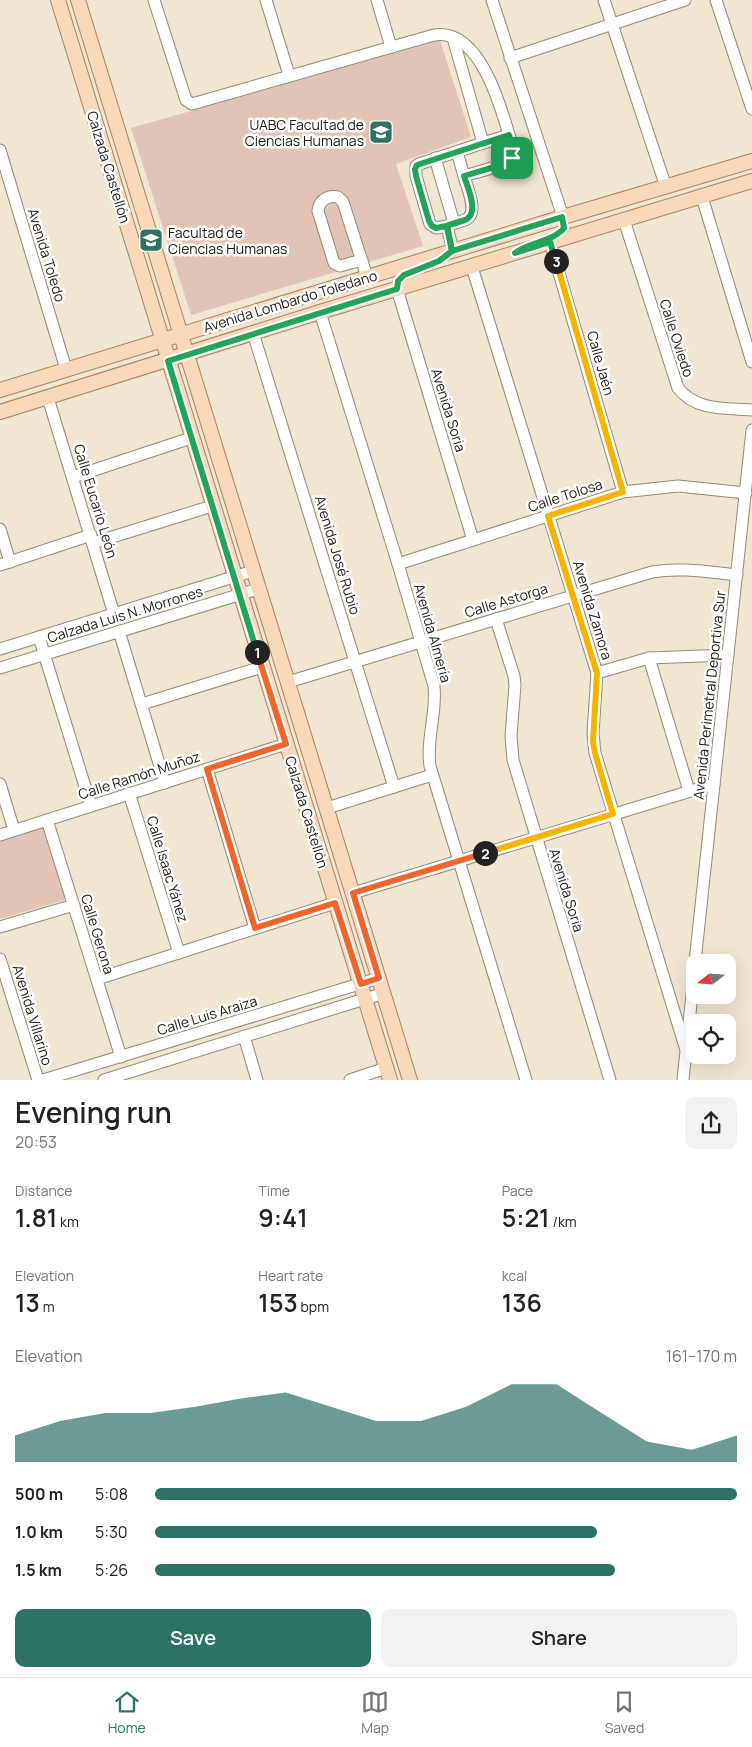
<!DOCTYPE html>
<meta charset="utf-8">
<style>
:root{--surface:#fff;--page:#f2f2f2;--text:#222;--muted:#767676;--line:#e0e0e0;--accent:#2d7265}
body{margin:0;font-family:Manrope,sans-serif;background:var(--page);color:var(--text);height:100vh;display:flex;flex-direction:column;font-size:19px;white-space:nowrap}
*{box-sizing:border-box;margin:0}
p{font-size:16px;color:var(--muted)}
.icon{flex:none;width:28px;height:28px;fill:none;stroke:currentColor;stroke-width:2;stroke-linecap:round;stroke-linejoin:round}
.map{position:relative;height:1080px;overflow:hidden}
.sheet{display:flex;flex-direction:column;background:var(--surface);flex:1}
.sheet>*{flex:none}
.needle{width:32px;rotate:253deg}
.buttons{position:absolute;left:686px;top:954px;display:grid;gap:10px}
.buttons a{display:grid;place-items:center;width:50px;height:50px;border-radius:10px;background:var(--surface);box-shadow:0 5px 20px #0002;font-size:25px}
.pin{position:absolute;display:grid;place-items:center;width:42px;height:42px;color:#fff;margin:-21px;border-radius:10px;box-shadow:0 2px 8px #0006}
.km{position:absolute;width:25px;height:25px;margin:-12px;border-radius:50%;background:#222;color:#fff;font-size:14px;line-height:25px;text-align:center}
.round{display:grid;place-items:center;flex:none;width:52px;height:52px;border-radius:10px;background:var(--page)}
.summary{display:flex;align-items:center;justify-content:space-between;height:85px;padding:0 15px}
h1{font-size:28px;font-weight:600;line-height:38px}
.metrics{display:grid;grid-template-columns:repeat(3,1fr);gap:8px;height:85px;padding:5px 15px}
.metrics div{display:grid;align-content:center}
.metrics b{font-size:25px;font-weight:600}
.metrics small{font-size:14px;font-weight:400}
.metrics p{font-size:14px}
.chart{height:140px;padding:10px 15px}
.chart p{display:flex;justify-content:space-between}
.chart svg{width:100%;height:90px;margin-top:5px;fill:var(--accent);opacity:.7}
.button{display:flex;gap:10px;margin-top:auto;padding:10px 15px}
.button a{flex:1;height:58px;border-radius:10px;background:var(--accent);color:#fff;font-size:20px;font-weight:600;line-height:58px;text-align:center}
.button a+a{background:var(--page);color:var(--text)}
ul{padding:0 15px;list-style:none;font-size:16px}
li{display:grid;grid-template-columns:80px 60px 1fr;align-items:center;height:38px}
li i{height:12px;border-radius:6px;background:var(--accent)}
.dock{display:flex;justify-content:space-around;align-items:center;height:70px;border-top:1px solid var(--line);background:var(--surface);font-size:14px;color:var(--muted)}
.dock a{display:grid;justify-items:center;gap:2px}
.dock .active{color:var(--accent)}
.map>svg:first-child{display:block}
</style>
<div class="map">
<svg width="752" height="1080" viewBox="0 0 752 1080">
<rect width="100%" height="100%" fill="#f1e6d1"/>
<!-- green -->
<g fill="#e2c4b6">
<polygon points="440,40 471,137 396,164 423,246 191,315 131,128"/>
<polygon points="43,822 68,899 0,919 0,835"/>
</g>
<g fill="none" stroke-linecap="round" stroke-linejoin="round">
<!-- minor casing -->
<g stroke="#948a77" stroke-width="13">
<g id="minor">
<path d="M154,0L186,100L192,104L434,35C483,27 504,118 514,152C510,167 478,171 464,176C466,186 479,211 467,219C461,222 453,223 447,226L453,251"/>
<polyline points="266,0 289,75"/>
<polyline points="377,0 391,47"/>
<polyline points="492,0 563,217"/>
<polyline points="604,0 666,187"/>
<polyline points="716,0 752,109"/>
<polyline points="510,58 685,0"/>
<polyline points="483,143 509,135"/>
<polyline points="0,150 66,369"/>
<polyline points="457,152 464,176"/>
<polyline points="435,158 454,223"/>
<polyline points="702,197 752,362"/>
<path d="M624,220L678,388C696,411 725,408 752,410"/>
<polyline points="447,226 436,228 430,224 416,176 416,166 419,164 483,143 453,38"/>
<polyline points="550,242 623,492"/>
<path d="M362,260L340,266L334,263L318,211C319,200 328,195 338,197L343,202L367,277"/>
<polyline points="472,267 597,673 593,733 595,753 686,1050"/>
<polyline points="397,289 473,540"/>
<path d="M320,312L398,564L434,686C437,713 426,739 430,766L526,1080"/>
<polyline points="253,333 394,787"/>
<polyline points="48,398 114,614"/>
<polyline points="73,477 191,438"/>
<polyline points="0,529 10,562"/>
<polyline points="93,543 212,506"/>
<polyline points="398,564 623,492 678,486 746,493"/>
<polyline points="0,565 91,535"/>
<polyline points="496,619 514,676 515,685 511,736 513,760 610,1080"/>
<polyline points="119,631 165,783"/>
<polyline points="39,637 91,806"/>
<polyline points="0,649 253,571"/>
<polyline points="649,658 689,791"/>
<polyline points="0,668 258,589"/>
<polyline points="597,673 649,658 728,655"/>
<path d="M288,682L652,572C680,567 708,572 737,575"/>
<polyline points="142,704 262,667"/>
<polyline points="207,769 255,928"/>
<polyline points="0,784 14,830"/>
<polyline points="129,793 179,953"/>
<polyline points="327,808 432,775"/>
<polyline points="47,820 121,1057"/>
<polyline points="0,835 286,744"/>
<polyline points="353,893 714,784"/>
<polyline points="0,927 74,905"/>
<polyline points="0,959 38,1080"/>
<polyline points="695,962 752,430"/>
<polyline points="97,979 335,903"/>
<polyline points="244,1036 257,1080"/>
<polyline points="43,1080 379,978"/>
<polyline points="104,1080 384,993"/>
<polyline points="350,1080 386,1068"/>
<polyline points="683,1080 695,966"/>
</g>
</g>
<!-- major casing -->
<g stroke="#a98461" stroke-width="16">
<g id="major">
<polyline points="58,0 390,1080"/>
<polyline points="78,0 410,1080"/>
<polyline points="0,390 563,217 752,161"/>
<polyline points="0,412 320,312 752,181"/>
</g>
</g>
<!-- minor -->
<use href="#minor" stroke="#fff" stroke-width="11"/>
<!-- major -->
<use href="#major" stroke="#f8d8b9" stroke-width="14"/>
</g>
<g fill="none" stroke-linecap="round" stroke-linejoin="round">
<!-- split-1 casing -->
<g stroke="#fff" stroke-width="10">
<path id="split-1" d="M257,652L168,361L397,289L398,281L404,275L439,261L452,251L447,226C453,223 461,222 467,219C479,211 467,186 464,176L504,164L512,158"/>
</g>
<!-- split-2 casing -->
<g stroke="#fff" stroke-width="10">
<polyline id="split-2" points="257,652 286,744 207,769 255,928 335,903 361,984 379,978 353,893 485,853"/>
</g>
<!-- split-3 casing -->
<g stroke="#fff" stroke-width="10">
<polyline id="split-3" points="485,853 613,814 595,753 593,742 597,673 548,516 623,492 556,261"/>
</g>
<!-- split-4 casing -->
<g stroke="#fff" stroke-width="10">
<path id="split-4" d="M512,158L514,152L509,135L417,165L415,169L416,176L429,221L432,226L436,228L447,226L452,251L562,217L564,228C553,242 529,242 515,253L550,242L556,261"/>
</g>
<!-- split-1 -->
<use href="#split-1" stroke="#22a559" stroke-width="6"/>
<!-- split-2 -->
<use href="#split-2" stroke="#f0652b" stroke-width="6"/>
<!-- split-3 -->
<use href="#split-3" stroke="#f5b400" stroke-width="6"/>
<!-- split-4 -->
<use href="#split-4" stroke="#22a559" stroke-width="6"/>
</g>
<!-- icons -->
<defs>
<g id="school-square" transform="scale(1.25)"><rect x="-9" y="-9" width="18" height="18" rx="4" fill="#2d7265" stroke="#fff"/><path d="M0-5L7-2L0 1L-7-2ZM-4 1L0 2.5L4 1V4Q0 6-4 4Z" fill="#fff"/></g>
<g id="university-square" transform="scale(1.25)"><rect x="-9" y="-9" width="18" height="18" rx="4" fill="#2d7265" stroke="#fff"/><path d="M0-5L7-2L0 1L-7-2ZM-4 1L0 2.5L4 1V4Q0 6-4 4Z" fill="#fff"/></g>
</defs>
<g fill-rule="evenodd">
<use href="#school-square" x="381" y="132"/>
<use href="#university-square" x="151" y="240"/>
</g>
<g text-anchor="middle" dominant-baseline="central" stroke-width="5" stroke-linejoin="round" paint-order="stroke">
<!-- poi labels -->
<g font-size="14" fill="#1d1912" stroke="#fff" text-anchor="end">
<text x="364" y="124">UABC Facultad de<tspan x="364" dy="16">Ciencias Humanas</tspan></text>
<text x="168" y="232" text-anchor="start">Facultad de<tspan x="168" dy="16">Ciencias Humanas</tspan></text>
</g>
<!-- street labels -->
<g font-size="14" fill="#1d1912" stroke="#fff">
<text transform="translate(109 167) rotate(73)">Calzada Castellón</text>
<text transform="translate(47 255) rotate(73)">Avenida Toledo</text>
<text transform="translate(290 301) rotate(-17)">Avenida Lombardo Toledano</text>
<text transform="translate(677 338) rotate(72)">Calle Oviedo</text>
<text transform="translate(601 363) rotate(74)">Calle Jaén</text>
<text transform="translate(449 410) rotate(73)">Avenida Soria</text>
<text transform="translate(565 495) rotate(-18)">Calle Tolosa</text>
<text transform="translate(96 501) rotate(73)">Calle Eucario León</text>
<text transform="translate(338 555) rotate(73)">Avenida José Rubio</text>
<text transform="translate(506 600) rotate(-17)">Calle Astorga</text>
<text transform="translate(593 610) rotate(73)">Avenida Zamora</text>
<text transform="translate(125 614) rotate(-17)">Calzada Luis N. Morrones</text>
<text transform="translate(433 633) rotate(74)">Avenida Almería</text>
<text transform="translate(709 695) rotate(-84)">Avenida Perimetral Deportiva Sur</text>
<text transform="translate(139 775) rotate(-18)">Calle Ramón Muñoz</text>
<text transform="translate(307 812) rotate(73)">Calzada Castellón</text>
<text transform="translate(168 869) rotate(73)">Calle Isaac Yánez</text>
<text transform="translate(567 890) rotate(73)">Avenida Soria</text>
<text transform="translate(98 934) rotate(73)">Calle Gerona</text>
<text transform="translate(33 1015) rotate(73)">Avenida Villarino</text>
<text transform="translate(207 1015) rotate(-17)">Calle Luis Araiza</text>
</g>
</g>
</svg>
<div class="buttons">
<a><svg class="needle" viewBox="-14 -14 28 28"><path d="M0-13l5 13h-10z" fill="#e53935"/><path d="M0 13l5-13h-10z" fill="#767676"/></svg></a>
<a><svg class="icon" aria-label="locate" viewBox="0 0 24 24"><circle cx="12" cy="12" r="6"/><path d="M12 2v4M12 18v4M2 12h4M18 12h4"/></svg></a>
</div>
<div class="pin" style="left:512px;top:158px;background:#1e9e55"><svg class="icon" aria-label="arrive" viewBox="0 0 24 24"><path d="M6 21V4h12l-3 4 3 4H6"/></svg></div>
<b class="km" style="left:257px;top:652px">1</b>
<b class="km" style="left:485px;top:853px">2</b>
<b class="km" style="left:556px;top:261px">3</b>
</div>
<section class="sheet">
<div class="summary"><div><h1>Evening run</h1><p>20:53</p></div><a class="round"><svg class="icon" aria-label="share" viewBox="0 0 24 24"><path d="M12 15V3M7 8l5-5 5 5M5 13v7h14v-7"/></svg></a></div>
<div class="metrics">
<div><p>Distance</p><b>1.81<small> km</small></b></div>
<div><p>Time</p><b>9:41</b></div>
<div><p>Pace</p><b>5:21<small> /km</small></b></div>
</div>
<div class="metrics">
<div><p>Elevation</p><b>13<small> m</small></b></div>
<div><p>Heart rate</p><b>153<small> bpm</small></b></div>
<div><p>kcal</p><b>136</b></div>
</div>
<div class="chart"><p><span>Elevation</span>161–170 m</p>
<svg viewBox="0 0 160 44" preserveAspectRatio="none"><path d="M0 44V31L10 24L20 20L30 20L40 17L50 13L60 10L70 17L80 24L90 24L100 17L110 6L120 6L130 20L140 34L150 38L160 31V44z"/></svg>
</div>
<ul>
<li><b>500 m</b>5:08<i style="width:100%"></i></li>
<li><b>1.0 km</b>5:30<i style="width:76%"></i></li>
<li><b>1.5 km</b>5:26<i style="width:79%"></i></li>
</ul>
<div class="button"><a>Save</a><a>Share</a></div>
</section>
<nav class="dock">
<a class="active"><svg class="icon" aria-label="home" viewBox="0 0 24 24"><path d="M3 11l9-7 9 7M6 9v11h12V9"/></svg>Home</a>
<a><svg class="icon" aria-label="map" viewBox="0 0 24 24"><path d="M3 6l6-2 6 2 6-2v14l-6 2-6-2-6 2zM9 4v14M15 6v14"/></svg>Map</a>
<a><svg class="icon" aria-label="saved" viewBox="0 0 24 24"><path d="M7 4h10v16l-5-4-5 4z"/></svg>Saved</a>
</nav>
